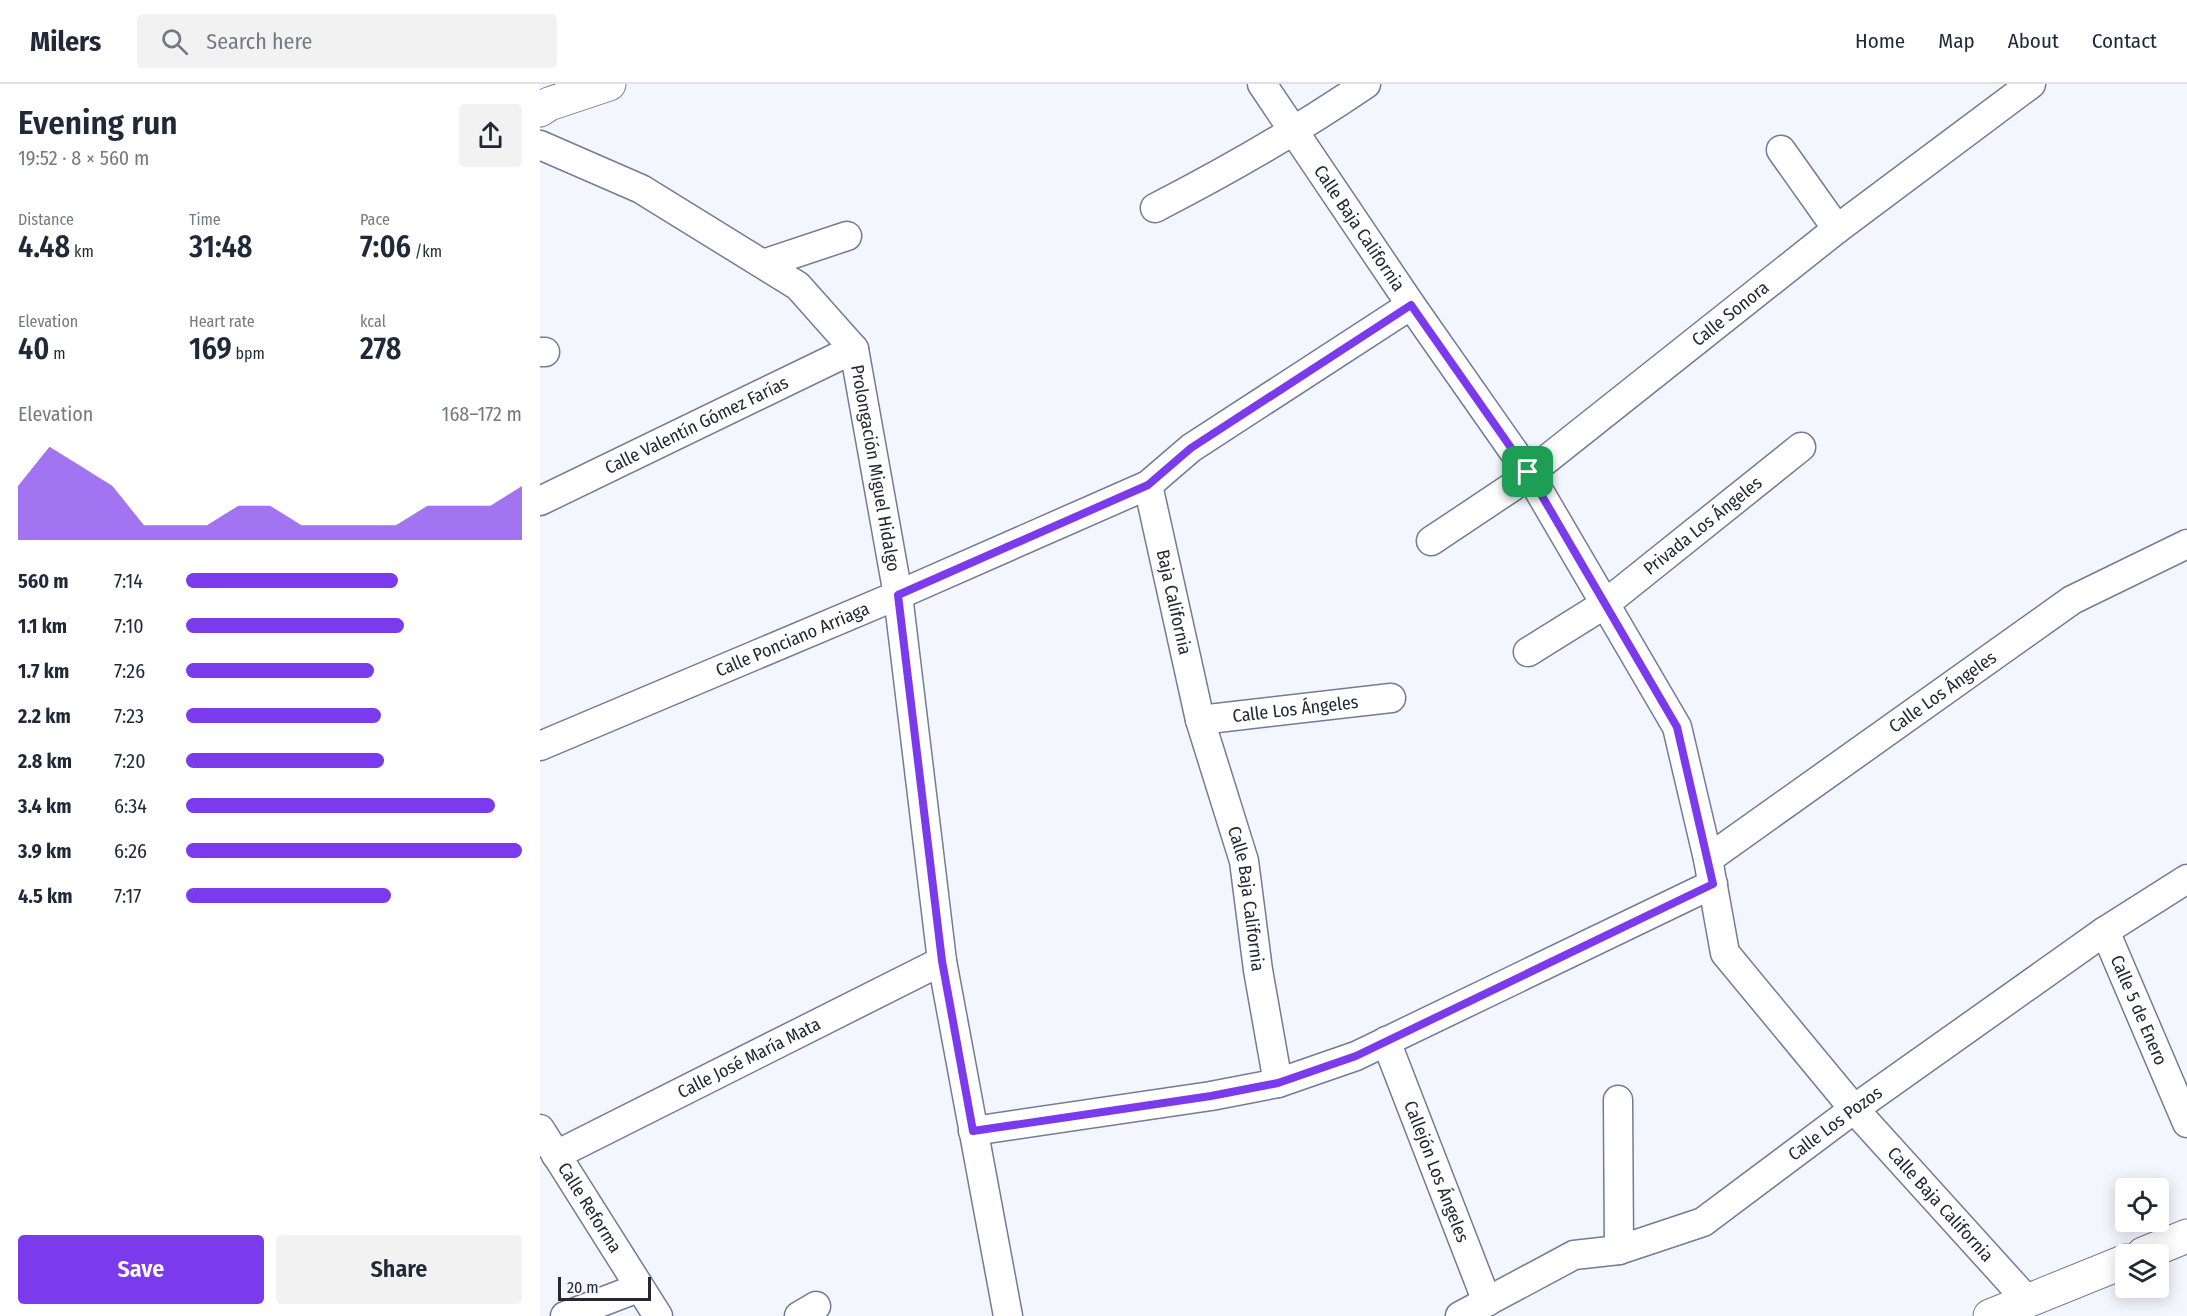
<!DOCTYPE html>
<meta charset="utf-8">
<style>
:root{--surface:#fff;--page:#f2f2f3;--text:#1f2937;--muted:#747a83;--line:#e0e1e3;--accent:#7c3aed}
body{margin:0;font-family:"Fira Sans Condensed",sans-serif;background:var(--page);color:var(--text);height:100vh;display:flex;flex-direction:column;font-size:22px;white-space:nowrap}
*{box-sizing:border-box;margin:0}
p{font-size:20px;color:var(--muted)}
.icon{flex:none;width:33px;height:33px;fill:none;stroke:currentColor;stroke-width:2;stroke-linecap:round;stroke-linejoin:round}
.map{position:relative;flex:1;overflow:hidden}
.drawer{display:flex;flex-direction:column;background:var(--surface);width:540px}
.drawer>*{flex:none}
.buttons{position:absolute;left:1575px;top:1094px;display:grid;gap:12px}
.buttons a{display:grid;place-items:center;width:54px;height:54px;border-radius:6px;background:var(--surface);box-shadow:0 3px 15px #0003;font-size:30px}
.scale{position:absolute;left:18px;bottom:15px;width:93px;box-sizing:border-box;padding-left:6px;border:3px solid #242734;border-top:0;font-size:16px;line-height:21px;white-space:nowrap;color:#242734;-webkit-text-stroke:4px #f4f6fd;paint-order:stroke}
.pin{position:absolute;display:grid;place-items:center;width:51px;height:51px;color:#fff;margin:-26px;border-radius:12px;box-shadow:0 3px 9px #0006}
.round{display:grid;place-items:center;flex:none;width:63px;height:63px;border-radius:6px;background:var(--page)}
.headline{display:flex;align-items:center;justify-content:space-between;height:102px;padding:0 18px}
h1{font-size:33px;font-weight:600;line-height:45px}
.stats{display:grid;grid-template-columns:repeat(3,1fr);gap:9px;height:102px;padding:6px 18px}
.stats div{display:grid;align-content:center}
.stats b{font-size:30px;font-weight:600}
.stats small{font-size:16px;font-weight:400}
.stats p{font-size:16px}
.chart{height:168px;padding:12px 18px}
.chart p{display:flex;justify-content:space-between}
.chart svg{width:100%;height:108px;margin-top:6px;fill:var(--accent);opacity:.7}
.cta{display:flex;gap:12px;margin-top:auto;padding:12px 18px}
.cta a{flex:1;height:69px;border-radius:6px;background:var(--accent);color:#fff;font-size:24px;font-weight:600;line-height:69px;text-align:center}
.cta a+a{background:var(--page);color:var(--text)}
ul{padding:0 18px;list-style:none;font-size:20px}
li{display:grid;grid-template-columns:96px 72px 1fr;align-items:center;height:45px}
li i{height:15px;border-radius:8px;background:var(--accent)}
header{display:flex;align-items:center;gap:36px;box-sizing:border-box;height:84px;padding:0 30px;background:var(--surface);border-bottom:2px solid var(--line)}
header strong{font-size:28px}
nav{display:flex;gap:33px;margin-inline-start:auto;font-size:21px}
.search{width:420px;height:54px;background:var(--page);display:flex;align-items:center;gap:15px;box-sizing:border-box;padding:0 21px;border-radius:6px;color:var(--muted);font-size:22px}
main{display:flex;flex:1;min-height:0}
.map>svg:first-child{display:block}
</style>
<header>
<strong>Milers</strong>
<div class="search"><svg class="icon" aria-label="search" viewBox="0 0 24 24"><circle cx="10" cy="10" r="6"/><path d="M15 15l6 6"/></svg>Search here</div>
<nav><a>Home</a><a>Map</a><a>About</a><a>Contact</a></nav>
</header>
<main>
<section class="drawer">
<div class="headline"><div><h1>Evening run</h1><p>19:52 · 8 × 560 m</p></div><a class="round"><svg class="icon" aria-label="share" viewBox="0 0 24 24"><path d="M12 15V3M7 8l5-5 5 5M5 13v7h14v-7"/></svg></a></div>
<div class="stats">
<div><p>Distance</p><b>4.48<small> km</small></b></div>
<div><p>Time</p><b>31:48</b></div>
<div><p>Pace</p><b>7:06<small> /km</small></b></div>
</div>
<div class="stats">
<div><p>Elevation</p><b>40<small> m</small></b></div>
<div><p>Heart rate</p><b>169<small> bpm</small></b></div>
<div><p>kcal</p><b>278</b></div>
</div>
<div class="chart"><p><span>Elevation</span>168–172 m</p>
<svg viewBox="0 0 160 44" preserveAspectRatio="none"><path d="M0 44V22L10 6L20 14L30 22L40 38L50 38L60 38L70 30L80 30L90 38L100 38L110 38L120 38L130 30L140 30L150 30L160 22V44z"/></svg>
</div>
<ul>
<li><b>560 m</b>7:14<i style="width:63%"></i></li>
<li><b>1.1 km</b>7:10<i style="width:65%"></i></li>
<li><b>1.7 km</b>7:26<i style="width:56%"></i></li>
<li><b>2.2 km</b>7:23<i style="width:58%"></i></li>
<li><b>2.8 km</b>7:20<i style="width:59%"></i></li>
<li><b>3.4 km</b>6:34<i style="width:92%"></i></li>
<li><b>3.9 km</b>6:26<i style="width:100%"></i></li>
<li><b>4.5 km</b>7:17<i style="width:61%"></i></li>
</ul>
<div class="cta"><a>Save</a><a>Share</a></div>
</section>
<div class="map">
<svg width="1647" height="1232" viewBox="0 0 1647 1232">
<rect width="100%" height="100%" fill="#f4f6fd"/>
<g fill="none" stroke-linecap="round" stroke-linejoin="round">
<!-- street casing -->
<g stroke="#737a9a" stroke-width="31">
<g id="street">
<path id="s1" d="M722,0L871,221L988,388L1137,643L1168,775L1185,869L1314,1025L1487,1216"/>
<path id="s2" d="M0,61L101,105L258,202L314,265L358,511L402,877L468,1232"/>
<polyline points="1241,66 1297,145"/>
<path d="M615,124C689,86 757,47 826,0"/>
<polyline points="223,180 307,152"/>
<polyline points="0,268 5,268"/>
<path id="s3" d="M608,401L660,636L704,777L718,886L738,999"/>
<path id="s4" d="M0,417L314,265"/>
<path id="s5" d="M891,457L972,403L1297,145L1491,0"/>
<path id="s6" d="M988,568L1065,520L1261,363"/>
<path id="s7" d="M660,636L851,614"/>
<path id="s8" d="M0,662L358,511L608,401L651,364L871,221"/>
<path id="s9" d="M1168,775L1532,516L1647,460"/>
<path id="s10" d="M1565,847L1647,1039"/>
<path id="s11" d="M846,957L947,1218"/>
<polyline points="1078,1016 1079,1166"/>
<path id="s12" d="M0,1045L118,1232"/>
<polyline points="433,1047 671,1012 738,999 816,972 1173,800"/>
<path id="s13" d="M16,1071L402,877"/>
<polyline points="25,1232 98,1204"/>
<polyline points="259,1232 276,1222"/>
<path id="s14" d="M920,1232L1034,1171L1079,1166L1163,1138L1314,1025L1565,847L1647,795"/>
</g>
</g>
<!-- secondary casing -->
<g stroke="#737a9a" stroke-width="35">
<g id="secondary">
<polyline points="0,26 9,20 69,0"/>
<polyline points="1603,1170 1647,1152"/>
<polyline points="1450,1232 1586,1177"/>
</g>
</g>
<!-- street -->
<use href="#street" stroke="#fff" stroke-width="28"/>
<!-- secondary -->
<use href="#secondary" stroke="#fff" stroke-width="33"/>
</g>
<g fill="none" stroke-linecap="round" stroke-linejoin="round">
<!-- route casing -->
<g stroke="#fff" stroke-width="12">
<polygon id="route" points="871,221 988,388 1137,643 1173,800 816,972 738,999 671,1012 433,1047 402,877 358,511 608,401 651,364"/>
</g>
<!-- route -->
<use href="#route" stroke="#7c3aed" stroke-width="8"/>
</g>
<g text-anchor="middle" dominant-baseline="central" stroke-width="4.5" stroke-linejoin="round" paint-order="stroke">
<!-- street labels -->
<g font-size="18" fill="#242734" stroke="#f4f6fd">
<text stroke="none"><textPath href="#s1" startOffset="174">Calle Baja California</textPath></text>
<text stroke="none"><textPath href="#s5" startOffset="376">Calle Sonora</textPath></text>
<text stroke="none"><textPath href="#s4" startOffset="174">Calle Valentín Gómez Farías</textPath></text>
<text stroke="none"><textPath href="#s2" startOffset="500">Prolongación Miguel Hidalgo</textPath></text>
<text stroke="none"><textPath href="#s6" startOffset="216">Privada Los Ángeles</textPath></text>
<text stroke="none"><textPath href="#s3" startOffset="120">Baja California</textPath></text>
<text stroke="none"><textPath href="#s8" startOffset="274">Calle Ponciano Arriaga</textPath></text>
<text stroke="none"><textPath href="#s9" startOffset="288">Calle Los Ángeles</textPath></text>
<text stroke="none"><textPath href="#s7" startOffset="96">Calle Los Ángeles</textPath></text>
<text stroke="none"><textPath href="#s3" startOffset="426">Calle Baja California</textPath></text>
<text stroke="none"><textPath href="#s10" startOffset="86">Calle 5 de Enero</textPath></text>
<text stroke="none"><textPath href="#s13" startOffset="216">Calle José María Mata</textPath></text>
<text stroke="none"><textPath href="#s14" startOffset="428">Calle Los Pozos</textPath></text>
<text stroke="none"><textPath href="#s11" startOffset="140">Callejón Los Ángeles</textPath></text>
<text stroke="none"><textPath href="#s1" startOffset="1328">Calle Baja California</textPath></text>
<text stroke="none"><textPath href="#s12" startOffset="93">Calle Reforma</textPath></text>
</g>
</g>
</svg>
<div class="buttons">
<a><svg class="icon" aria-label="locate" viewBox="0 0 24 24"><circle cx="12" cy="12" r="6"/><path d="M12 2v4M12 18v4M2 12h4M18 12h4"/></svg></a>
<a><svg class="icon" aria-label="layers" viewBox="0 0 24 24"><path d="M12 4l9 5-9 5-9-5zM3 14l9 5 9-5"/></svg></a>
</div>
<div class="scale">20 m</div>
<div class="pin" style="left:988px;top:388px;background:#1e9e55"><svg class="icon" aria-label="arrive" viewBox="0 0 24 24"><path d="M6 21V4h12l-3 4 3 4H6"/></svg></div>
</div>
</main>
